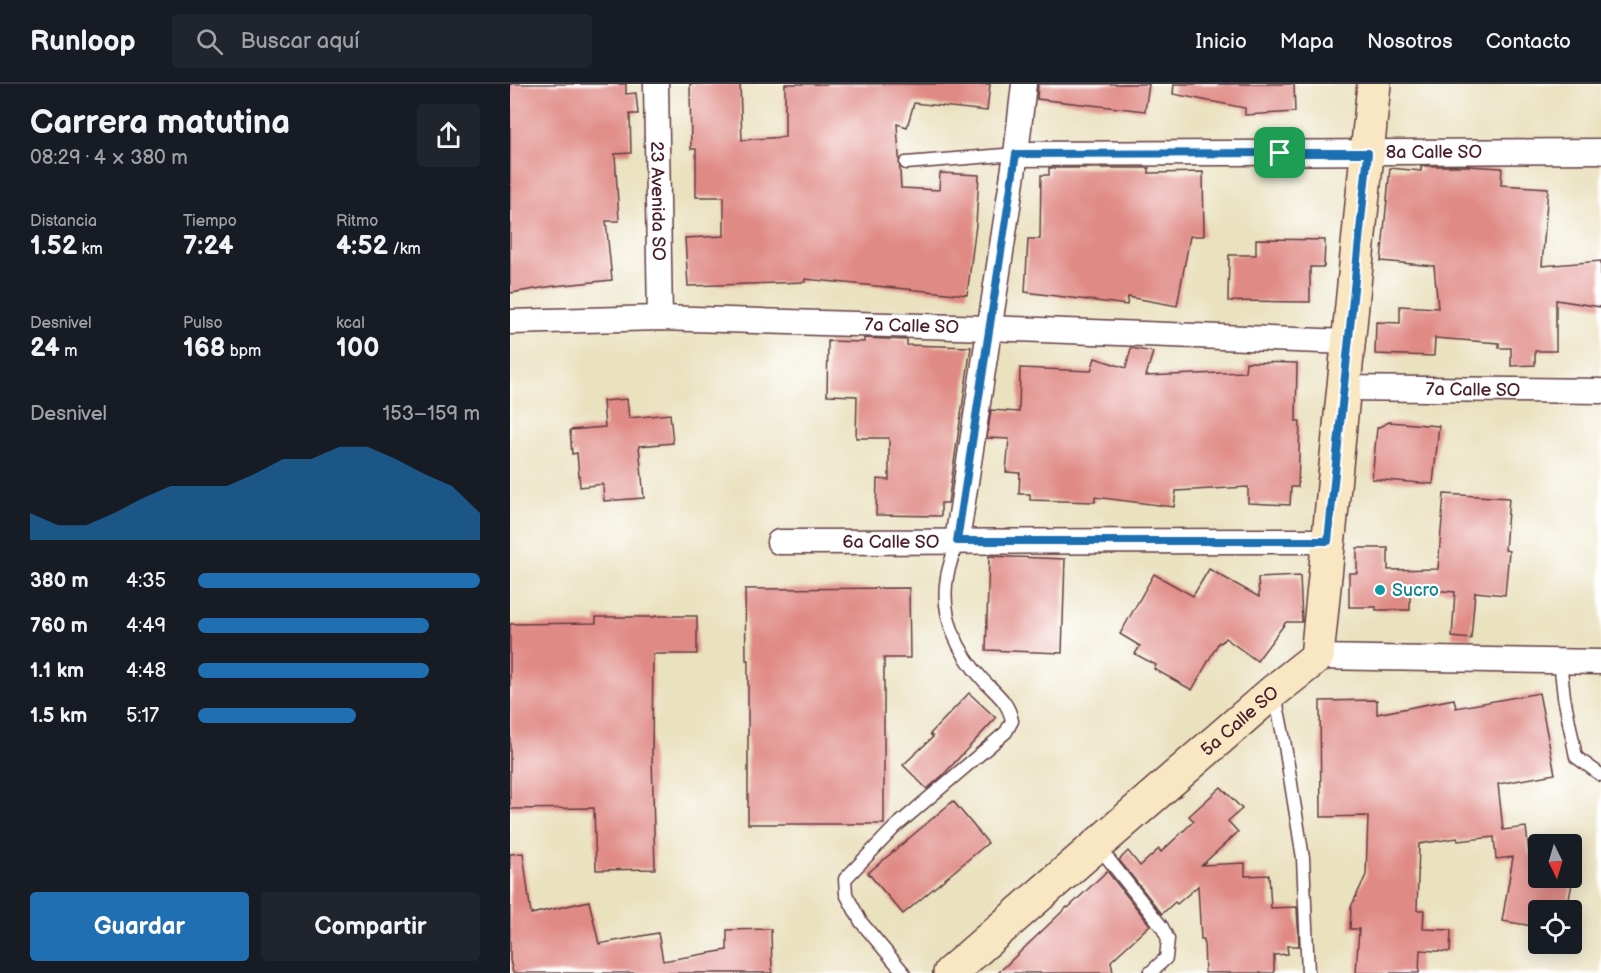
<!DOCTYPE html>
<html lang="es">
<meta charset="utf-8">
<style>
:root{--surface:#171b24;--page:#20242c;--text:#f1f3f6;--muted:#9ea1a6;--line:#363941;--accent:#1f6fb2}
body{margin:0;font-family:"Balsamiq Sans",sans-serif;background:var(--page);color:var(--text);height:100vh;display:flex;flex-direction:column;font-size:22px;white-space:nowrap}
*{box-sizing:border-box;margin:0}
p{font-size:20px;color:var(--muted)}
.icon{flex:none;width:33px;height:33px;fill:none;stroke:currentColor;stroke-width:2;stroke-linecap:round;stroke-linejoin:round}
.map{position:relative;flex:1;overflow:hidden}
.panel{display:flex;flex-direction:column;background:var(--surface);width:510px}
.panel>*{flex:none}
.needle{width:39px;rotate:175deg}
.buttons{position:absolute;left:1018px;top:750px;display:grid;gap:12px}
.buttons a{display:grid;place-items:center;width:54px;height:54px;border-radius:6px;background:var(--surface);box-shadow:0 3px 15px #0003;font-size:30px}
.pin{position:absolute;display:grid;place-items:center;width:51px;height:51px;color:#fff;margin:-26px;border-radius:12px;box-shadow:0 3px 9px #0006}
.round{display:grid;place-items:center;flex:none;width:63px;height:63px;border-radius:6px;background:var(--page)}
.headline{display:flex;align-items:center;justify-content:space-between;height:102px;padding:0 30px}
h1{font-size:33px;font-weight:600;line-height:45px}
.figures{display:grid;grid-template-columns:repeat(3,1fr);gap:9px;height:102px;padding:6px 30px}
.figures div{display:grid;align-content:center}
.figures b{font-size:26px;font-weight:600}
.figures small{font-size:16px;font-weight:400}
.figures p{font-size:16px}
.chart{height:168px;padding:12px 30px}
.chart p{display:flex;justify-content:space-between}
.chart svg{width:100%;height:108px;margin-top:6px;fill:var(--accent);opacity:.7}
.button{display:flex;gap:12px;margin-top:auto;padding:12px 30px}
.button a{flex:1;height:69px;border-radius:6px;background:var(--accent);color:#fff;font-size:24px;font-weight:600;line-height:69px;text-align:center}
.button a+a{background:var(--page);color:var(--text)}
ul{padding:0 30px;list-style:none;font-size:20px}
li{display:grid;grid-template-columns:96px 72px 1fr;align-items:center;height:45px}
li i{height:15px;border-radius:8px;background:var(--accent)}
header{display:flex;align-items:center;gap:36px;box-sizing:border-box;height:84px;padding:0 30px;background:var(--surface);border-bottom:2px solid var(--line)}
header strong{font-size:28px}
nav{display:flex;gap:33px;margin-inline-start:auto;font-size:21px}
.search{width:420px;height:54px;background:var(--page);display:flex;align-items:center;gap:15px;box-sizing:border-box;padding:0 21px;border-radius:6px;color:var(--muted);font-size:22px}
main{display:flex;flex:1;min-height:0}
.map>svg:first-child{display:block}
</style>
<header>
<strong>Runloop</strong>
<div class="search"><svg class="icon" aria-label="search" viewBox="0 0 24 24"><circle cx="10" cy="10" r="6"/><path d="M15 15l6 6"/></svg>Buscar aquí</div>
<nav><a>Inicio</a><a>Mapa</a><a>Nosotros</a><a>Contacto</a></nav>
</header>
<main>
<section class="panel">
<div class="headline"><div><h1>Carrera matutina</h1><p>08:29 · 4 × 380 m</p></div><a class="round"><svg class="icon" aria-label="share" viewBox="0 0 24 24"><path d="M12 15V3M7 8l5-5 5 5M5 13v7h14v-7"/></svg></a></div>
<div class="figures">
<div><p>Distancia</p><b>1.52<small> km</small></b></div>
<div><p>Tiempo</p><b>7:24</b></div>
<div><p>Ritmo</p><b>4:52<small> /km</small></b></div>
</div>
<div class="figures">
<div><p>Desnivel</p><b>24<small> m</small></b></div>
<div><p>Pulso</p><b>168<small> bpm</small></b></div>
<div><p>kcal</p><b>100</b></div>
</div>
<div class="chart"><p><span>Desnivel</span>153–159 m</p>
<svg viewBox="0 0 160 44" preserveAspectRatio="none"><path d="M0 44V33L10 38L20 38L30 33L40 27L50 22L60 22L70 22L80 17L90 11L100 11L110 6L120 6L130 11L140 17L150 22L160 33V44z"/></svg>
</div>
<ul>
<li><b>380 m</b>4:35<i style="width:100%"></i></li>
<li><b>760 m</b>4:49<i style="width:82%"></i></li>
<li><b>1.1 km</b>4:48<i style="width:82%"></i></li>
<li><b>1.5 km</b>5:17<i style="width:56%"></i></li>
</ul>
<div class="button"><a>Guardar</a><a>Compartir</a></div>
</section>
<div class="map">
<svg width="1091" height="889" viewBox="0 0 1091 889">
<rect width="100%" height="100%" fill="#fff"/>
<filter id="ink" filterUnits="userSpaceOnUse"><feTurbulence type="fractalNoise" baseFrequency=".0167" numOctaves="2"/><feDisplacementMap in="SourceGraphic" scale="12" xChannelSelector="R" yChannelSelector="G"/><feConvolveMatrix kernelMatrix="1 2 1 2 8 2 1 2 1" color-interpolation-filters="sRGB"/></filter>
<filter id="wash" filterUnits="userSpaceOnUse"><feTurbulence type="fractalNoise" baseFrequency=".008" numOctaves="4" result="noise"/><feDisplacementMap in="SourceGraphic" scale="24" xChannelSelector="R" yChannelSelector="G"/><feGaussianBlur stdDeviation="1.35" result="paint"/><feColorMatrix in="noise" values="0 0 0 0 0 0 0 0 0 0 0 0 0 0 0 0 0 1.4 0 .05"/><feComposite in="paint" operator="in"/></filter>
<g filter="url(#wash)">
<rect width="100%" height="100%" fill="#eae1bf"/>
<g id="blocks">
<!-- building -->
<g fill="#e08a85">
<polygon points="0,0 116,0 116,10 126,9 128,30 120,30 121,69 105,70 109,137 96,137 102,196 44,202 0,209"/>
<polygon points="180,0 230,0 232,56 275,53 275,0 480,0 477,27 404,19 397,43 387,40 391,104 429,106 430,89 469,91 466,141 457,211 295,195 295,198 178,202 175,154 214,152 214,113 186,113 186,65 181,65"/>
<polygon points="528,0 639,0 635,27 527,15"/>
<polygon points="664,0 784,0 785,28 735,31 735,24 663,10"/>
<polygon points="911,82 957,82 992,84 991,101 1038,104 1032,182 1091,177 1091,223 1046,216 1046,267 1025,267 1025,281 1001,282 1001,264 989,264 989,259 925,254 924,272 865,270 866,238 890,239 890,222 928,224 924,182 871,177 880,84 911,87"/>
<polygon points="539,84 639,84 639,89 693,88 694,152 680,152 667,222 618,213 617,221 515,208 518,155 530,155 531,91 539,91"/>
<polygon points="746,155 815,156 814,183 800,183 800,218 718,217 719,171 746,171"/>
<polygon points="354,254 397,256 397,261 461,263 438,419 431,419 431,432 366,431 367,395 379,396 379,354 346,354 347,312 317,311 318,257 354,258"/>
<polygon points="621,264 643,268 636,292 735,288 736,278 787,279 786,337 790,337 788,403 781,403 780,421 738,419 738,403 666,407 664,423 585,413 585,418 520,416 520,410 509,410 510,389 496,388 499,355 477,354 481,326 509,328 510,284 581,287 585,274 616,284"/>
<polygon points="117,315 119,334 160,330 163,359 129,362 134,414 94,417 93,400 70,403 67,369 62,370 60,346 95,343 93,317"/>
<polygon points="879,338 929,342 923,400 862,395 867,344"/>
<polygon points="934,410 999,414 995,466 999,467 995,511 965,508 961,555 942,553 945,508 900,504 900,526 866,526 866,523 839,523 839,489 847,489 847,464 878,464 878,486 928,485"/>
<polygon points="479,472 555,475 552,569 476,566"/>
<polygon points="699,485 749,513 748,494 790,492 792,538 776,538 747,577 715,554 711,559 709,558 682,606 644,585 646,581 625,570 630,562 610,550 644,490 683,512"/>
<polygon points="399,504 400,574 374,574 374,740 238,740 238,576 236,576 235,505"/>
<polygon points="145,532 187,532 187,570 143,570 142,672 145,785 86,786 84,724 0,725 0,540 86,539 86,533 145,533"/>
<polygon points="459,609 486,634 433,691 417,705 393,681 423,653 420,650"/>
<polygon points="1029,609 1045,690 988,700 993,746 1016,743 1019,770 1029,772 1029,794 1062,794 1062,777 1066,778 1057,826 1029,826 1029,843 992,837 1003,773 986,775 984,753 948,757 947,754 909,760 907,826 914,826 913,845 941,846 940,868 910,866 909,889 846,889 849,845 840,845 841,823 856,791 858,732 811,733 810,617 867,616 867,630 944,615 946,624"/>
<polygon points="711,703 732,725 718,737 728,748 692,781 735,779 735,792 759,791 761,824 787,823 789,862 777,862 778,870 764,871 764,889 695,889 694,855 691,855 688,802 667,820 665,818 652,830 609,776 618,767 630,782 649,765 651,768 684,737 679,732"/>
<polygon points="443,717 478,759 393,830 358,789"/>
<polygon points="13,769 21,830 79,817 89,860 148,849 153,877 217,866 217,846 261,845 262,889 3,889 0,876 0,770"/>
<polygon points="597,787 640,841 601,877 603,889 488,889 557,823 558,824"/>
</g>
</g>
</g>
<g filter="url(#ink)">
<use href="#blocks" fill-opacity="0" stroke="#623c41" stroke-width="1.5"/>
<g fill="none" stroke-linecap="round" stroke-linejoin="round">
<!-- lane casing -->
<g stroke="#623c41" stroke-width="15">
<g id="lane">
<polyline points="396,79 506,70"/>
<polyline points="1050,577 1054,613 1066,673 1091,691"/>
<polyline points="765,611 774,656 793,774 798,889"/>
<polyline points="588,762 652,843 658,855 656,874 640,889"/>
<path d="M394,889L351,838L336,810L335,795L385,743L496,648L502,637C499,619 487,610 474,597C448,569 430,532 437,493C439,481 444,469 447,457"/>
</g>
</g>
<!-- street casing -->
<g stroke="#623c41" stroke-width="27">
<g id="street">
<path id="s1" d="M146,0L150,234"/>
<path id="s2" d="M506,70L1091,67"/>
<path id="s3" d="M0,238L150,234L479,244L838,258"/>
<path id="s4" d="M834,304L1091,307"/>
<polyline points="447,457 506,70 514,0"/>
<path id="s5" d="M269,458L818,457"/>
<polyline points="807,573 1091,578"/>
</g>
</g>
<!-- secondary casing -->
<g stroke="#623c41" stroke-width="36">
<g id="secondary">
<path id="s6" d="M440,889L764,607L807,573L864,0"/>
</g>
</g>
<!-- lane -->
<use href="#lane" stroke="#fff" stroke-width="12"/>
<!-- street -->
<use href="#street" stroke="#fff" stroke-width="24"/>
<!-- secondary -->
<use href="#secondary" stroke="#f9e7c3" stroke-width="33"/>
</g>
</g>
<g fill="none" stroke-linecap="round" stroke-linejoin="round" filter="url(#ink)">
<!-- route casing -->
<g stroke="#fff" stroke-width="12">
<polygon id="route" points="770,69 858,69 818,457 447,457 506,70"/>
</g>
<!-- route -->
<use href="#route" stroke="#1f6fb2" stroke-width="8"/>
</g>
<!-- markers -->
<circle fill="#0f9aa8" stroke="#fff" stroke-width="2" cx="870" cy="506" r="6"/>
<g text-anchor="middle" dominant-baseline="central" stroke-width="4.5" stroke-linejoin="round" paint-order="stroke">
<!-- street labels -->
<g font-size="18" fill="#4a1f2b" stroke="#fff">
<text stroke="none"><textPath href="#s2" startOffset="418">8a Calle SO</textPath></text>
<text stroke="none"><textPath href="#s1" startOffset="117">23 Avenida SO</textPath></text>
<text stroke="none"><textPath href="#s3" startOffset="402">7a Calle SO</textPath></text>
<text stroke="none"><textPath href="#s4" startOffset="129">7a Calle SO</textPath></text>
<text stroke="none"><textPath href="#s5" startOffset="112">6a Calle SO</textPath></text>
<text stroke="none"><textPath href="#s6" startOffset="384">5a Calle SO</textPath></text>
</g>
<!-- culture labels -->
<g font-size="18" fill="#0d838f" stroke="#fff" text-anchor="start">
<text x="882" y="506">Sucro</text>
</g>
</g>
</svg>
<div class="buttons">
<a><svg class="needle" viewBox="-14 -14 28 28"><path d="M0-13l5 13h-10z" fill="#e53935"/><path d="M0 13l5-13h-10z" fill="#9ea1a6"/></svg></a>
<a><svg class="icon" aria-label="locate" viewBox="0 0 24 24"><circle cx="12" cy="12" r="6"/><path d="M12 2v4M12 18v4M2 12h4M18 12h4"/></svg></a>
</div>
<div class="pin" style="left:770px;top:69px;background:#1e9e55"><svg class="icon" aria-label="arrive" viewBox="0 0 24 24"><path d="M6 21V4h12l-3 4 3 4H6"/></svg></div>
</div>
</main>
